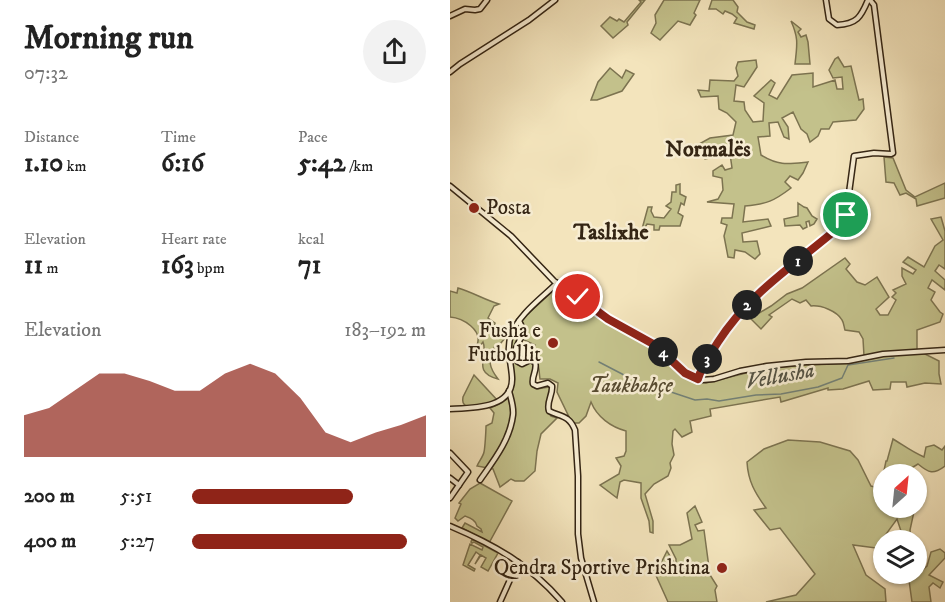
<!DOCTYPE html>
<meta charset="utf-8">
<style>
:root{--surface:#fff;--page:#f2f2f2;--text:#222;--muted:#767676;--accent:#8f2418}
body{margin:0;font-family:"IM FELL DW Pica",serif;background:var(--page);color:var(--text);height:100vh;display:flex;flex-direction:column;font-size:22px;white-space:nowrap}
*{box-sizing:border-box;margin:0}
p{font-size:20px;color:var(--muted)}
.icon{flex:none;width:33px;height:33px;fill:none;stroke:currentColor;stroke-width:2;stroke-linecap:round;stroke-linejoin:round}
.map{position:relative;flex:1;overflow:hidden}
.panel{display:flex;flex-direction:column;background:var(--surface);width:450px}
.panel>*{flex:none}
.needle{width:39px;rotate:27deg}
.tools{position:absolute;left:423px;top:464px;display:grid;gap:12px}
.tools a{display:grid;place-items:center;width:54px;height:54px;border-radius:50%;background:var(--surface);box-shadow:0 2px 4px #0004;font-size:30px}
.pin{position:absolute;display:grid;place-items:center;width:51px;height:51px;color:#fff;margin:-26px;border:3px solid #fff;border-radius:50%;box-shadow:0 2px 6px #0007}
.km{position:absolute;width:30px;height:30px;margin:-15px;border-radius:50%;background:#222;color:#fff;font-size:16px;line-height:30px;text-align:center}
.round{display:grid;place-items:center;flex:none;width:63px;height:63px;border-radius:32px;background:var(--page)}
.overview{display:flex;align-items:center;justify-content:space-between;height:102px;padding:0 24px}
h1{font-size:33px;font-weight:700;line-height:45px}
.stats{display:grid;grid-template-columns:repeat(3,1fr);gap:9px;height:102px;padding:6px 24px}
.stats div{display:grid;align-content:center}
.stats b{font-size:26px;font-weight:700}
.stats small{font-size:16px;font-weight:400}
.stats p{font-size:16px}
.chart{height:168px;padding:12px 24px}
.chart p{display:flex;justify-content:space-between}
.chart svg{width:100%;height:108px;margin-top:6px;fill:var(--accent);opacity:.7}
ul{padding:0 24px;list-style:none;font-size:20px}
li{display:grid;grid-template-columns:96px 72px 1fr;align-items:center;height:45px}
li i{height:15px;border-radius:8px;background:var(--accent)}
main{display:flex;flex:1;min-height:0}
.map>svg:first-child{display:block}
</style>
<main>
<section class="panel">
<div class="overview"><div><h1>Morning run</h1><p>07:32</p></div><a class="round"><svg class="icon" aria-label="share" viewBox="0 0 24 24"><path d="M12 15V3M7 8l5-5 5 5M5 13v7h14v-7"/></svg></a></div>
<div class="stats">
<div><p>Distance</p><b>1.10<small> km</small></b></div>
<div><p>Time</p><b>6:16</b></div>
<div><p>Pace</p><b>5:42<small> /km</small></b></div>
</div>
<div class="stats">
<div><p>Elevation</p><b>11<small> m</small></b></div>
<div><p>Heart rate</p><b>163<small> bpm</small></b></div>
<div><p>kcal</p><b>71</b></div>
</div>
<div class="chart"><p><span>Elevation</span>183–192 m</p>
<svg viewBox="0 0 160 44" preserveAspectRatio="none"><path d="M0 44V27L10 24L20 17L30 10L40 10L50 13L60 17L70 17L80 10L90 6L100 10L110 20L120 34L130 38L140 34L150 31L160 27V44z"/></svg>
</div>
<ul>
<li><b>200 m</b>5:51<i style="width:69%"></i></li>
<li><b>400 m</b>5:27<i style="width:92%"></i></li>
</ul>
</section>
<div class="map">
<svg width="495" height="602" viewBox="0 0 495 602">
<rect width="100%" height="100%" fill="#f3e4bc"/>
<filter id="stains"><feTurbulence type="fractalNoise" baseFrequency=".00333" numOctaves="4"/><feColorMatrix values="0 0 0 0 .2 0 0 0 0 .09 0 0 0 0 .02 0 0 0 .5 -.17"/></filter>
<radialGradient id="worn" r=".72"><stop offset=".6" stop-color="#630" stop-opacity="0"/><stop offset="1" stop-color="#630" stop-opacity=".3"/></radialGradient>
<!-- green -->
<g fill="#c3c18b" stroke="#7c7350" stroke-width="1.5">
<polygon points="189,0 195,0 177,22 178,25 163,38 151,26 160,17 167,21 169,19 174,22 191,2"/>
<polygon points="214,0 250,0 244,13 246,15 240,25 228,21 210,40 201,33 206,23 205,15"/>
<polygon points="262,0 283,0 288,7 287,12 297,22 305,25 304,29 284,23 287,18 282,14 275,11 273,14 266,9 259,9"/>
<path d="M341,21L351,29L348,32L351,37L356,35L358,42L360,64H345C347,45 349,39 341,21Z"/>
<path d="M388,57L394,67L401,66L409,100L413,99L414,109L406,120L383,122L379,129H371L368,136L360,142L357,134L351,129L343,112L332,118L338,127L339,139L334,137L328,122L319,123L320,136L308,137L311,155C329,166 338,164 358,162L353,173L348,180L340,176L335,182L341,188C324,201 317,204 295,206L293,222L318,219L321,226L292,233L293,242L307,241L310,254L305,259L295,252L285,250L284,258L278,257L274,236L277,225L271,223L272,218H282L284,204L257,202L268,199L273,190L272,178L263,176V171L272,165L275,170L282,168L280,154L255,159L249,144L260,138L283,135L286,122L277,113L269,109L268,96L251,97L248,90L259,91L260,80L284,81L288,76L286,68L288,62L306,60L307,67L294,87L286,85L284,101L294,102L295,110L303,122L313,121L314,103L304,96L321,80L325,83L319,95L327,99L342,75L363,73V87L385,80L387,89H393L392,77L383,78L379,70L385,59Z"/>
<polygon points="160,68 172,78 176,70 184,74 172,91 147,100 141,100 148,82"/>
<polygon points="434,157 443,158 456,190 465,197 495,183 495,198 467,206 466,199 456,193 450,195 444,183 436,182"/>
<polygon points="230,184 230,194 236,197 234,205 231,203 228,213 233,216 230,226 210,226 209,230 204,230 204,225 197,224 194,229 192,229 198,207 202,207 201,211 204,217 214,218 221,209 216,206 221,202 222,192 226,192 226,185"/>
<polygon points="348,203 354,207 357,208 362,216 367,219 364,224 360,226 359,221 356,222 357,227 353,229 350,225 335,226 334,219 348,216"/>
<path d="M491,217L495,231V269L489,265L485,271L495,280V290L482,280L478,288L485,292L481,300L490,312L493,314L490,322L467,330V350L489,361V374L491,384L475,383L457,387L456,382H441L440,389L423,390L419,381L393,389L378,390V388L331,402L330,397L260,409L261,416L240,421L242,432L232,437L225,429L223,431L222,444L224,455L220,463L221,468L218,476L204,484L195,494L203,521V533L200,532L199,521L191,498V483L174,480L170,482L167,498L150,485L169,474L171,466L166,458L174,456L176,451V431C161,427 147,417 141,402L136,416L129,423H122L107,392L108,383L100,379H90C88,365 91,364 78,357L73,358L68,350L69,346L81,351L85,345L72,339L76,333L77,327L74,325L71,320L103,291L109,296L113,291C127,300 141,311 155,320C169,329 185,336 200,345C220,358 230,380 256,383L312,369L354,365L402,363L414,356L413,339L409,332L395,330C394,327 394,323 392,320C387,311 371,305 361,306L356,300L350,303L342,299L319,315L322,317L311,329L295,313L297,310L304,316L321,306L337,294L352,288L395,258L400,264L396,269L407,282L415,285L427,277L439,297L426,309L430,315H438L446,300L442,297L446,293L443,290L456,284L452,276V268L463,274L466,270L453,262L458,257L474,267L485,246L493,240L481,219Z"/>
<path d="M8,288C22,292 35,300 49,304L44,306L38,318L45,323L44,329L56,337L50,344L45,346H49L51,356L46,357L44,348C38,362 39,367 48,379C21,372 39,356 33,342L30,346L27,345C33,330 13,318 0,317V291L7,293Z"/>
<path d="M67,327L72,329C69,345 59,344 66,364L70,366L80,363L85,365L82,386L87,389L99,387L102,388L97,410L101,416L107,418L91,434L87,451L85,471L74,481H65L61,479L50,487L43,469L27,466C29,461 33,457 34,452C35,448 36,430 36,426L42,423L44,413L40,408C82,393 49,356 67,327Z"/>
<path d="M24,375L48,401L39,404L17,407C13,404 12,402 13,397Z"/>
<path d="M443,439C453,445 462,452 474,457L476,447L484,445L492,450L495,446V466C483,475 479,473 468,464L455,472L457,474H434V507H465L460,530L461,540H454L447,519L426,548L403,545L416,575L435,589L436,602H316L346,595L365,574L330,528L320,530L304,510L316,508C305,493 298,481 297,462L314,449L338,440L370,442L400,451L408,460L421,486L429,488L431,485L436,461H437Z"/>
<path d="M30,483L62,501L39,543L12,528L15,523L32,532L31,529L27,526C26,520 20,518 15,516L8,521L5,518L11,504L9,503L20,489Z"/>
<polygon points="245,506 252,522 245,525 248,531 254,530 260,575 267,586 265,590 267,602 218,602 204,571 206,568 210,565 217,551 226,566 226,559 219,545 230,545 242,539 237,513"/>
<polygon points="22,539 48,553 38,571 31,567 36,558 31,555 25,564 30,555 26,552 18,565 25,569 24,571 13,565 20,544 32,550 33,547 24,542 22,543 21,542"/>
<polygon points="490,549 495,553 495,558 479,575 493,582 490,588 483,583 479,587 481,602 462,602 458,573 466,573 467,561 471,571 477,566 481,552"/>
</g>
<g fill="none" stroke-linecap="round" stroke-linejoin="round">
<!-- stream -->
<polyline stroke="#738076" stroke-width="1.5" points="149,362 174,375 184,385 190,388 218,391 245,400 257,399 269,401 306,395 331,394 368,387 392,378 398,365 444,358"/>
<!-- secondary casing -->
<g stroke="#342514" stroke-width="7">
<g id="secondary">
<path d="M376,0L379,19L387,25C407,24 411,17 418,0"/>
<polyline points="0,16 15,9 25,10 30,9 37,0"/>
<polyline points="0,72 10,64 79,20 105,0"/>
<polyline points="0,186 61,236 104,281 158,319 205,345 235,373 252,380 264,379 290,371 317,366 356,362 398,361 433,354 495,350"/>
<path d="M69,321L74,331L66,348L67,361L72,364L80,360L85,362C88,370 81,376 83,384L87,386L98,383L102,386C103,395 96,402 99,411C111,417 119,415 125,430L128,476V534L131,558L144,602"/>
<path d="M248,379C252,365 260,355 267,343C290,308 320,283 352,257C365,247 380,237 391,225L396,215L404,156L424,153L441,154L443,153L424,5L420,0"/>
<path d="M0,409C22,408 64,409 62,377C61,361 56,350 61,335C70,313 91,299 107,283"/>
<polyline points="0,453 18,472 0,498"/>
<polyline points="0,478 9,485"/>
<path d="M30,480C44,460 60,440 63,415C64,407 61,399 59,391"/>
<path d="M0,526C45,545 80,565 112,602"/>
<polyline points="50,602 68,562"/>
</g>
</g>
<!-- secondary -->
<use href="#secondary" stroke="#f7edd3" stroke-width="4"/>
</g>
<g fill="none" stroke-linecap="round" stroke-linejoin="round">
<!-- route casing -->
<g stroke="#fff" stroke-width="12">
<path id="route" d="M128,297L158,319L205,345L235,373L248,379C252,365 260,355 268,342C300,292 345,265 389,227L396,215"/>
</g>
<!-- route -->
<use href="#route" stroke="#8f2418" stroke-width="8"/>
</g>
<!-- markers -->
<g fill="#8f2418" stroke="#f7edd3" stroke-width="2">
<circle cx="24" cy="208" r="6"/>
<circle cx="103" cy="343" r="6"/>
<circle cx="272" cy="568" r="6"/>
</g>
<g text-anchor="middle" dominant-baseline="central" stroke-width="5" stroke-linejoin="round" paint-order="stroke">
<!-- poi labels -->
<g font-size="21" fill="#342514" stroke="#f7edd3" text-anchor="end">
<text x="36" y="208" text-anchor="start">Posta</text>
<text x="91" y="331">Fusha e<tspan x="91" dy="24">Futbollit</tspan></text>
<text x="260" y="568">Qendra Sportive Prishtina</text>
</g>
<!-- park labels -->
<g font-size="21" font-style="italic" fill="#584c32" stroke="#f7edd3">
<text x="181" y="386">Taukbahçe</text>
</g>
<!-- neighbourhood labels -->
<g font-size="22" font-weight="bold" fill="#342514" stroke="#f7edd3">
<text x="258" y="149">Normalës</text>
<text x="161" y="232">Taslixhe</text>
</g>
<!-- water labels -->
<g font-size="22" font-style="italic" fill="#545345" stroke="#f7edd3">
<text transform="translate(330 376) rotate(-10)">Vellusha</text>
</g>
</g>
<rect width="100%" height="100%" filter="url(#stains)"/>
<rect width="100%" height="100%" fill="url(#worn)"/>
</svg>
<div class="tools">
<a><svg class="needle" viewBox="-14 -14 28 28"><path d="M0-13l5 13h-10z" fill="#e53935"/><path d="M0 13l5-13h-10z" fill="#767676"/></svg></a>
<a><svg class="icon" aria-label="layers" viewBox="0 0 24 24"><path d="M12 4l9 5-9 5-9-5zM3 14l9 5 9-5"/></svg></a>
</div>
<div class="pin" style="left:396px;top:215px;background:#1e9e55"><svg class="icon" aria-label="arrive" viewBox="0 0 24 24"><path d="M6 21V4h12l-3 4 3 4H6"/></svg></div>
<div class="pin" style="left:128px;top:297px;background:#d93025"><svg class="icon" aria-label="check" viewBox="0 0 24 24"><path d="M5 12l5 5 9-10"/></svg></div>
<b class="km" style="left:348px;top:261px">1</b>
<b class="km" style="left:297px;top:305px">2</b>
<b class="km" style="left:257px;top:359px">3</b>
<b class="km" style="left:213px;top:352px">4</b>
</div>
</main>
